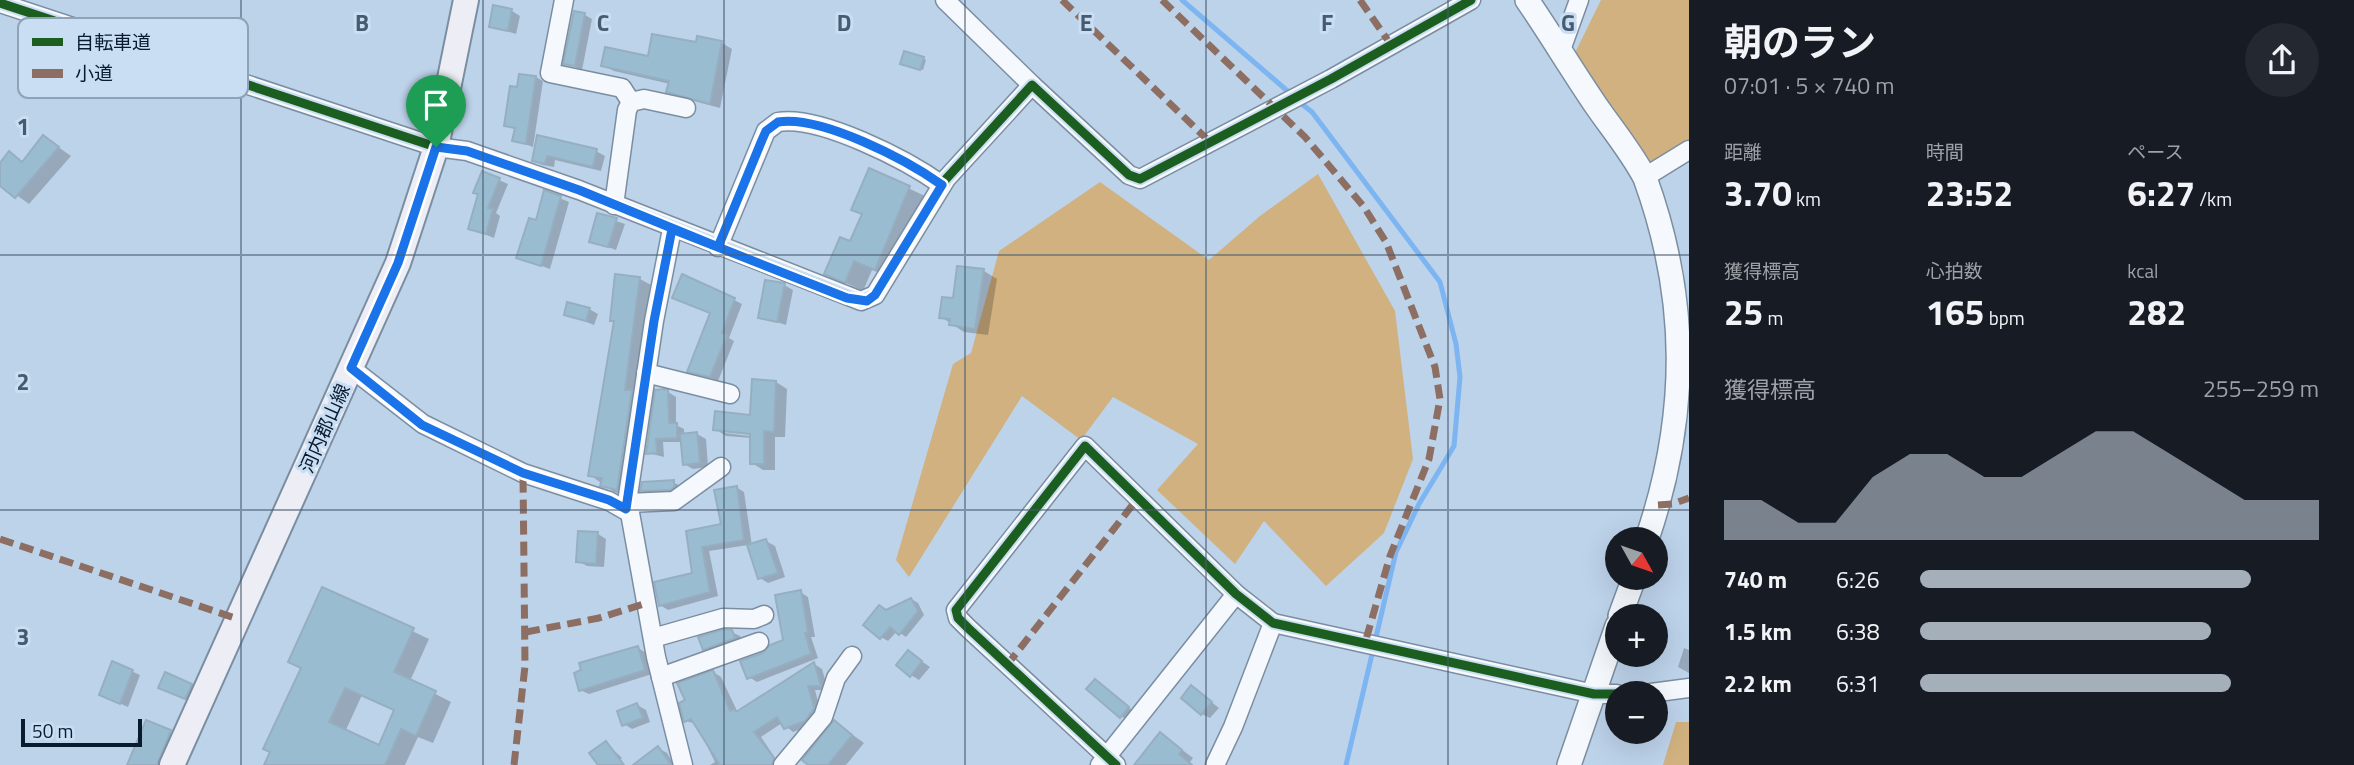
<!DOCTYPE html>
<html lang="ja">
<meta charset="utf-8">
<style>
:root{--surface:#171b24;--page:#242831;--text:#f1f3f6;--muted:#9ea1a6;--accent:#a4afba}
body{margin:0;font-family:"Titillium Web","Noto Sans JP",sans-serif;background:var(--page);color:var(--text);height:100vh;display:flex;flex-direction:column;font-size:26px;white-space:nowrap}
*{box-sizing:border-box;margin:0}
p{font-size:23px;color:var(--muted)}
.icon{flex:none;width:38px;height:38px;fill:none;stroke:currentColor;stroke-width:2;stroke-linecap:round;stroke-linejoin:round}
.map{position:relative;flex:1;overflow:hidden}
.side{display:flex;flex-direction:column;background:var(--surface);width:665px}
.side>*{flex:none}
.needle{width:46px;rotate:130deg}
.buttons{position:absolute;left:1605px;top:527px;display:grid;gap:14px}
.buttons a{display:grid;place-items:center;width:63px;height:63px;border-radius:50%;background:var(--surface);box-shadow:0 7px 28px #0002;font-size:35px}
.scale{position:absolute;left:21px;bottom:18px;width:121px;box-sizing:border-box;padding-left:7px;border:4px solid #081b2f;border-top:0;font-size:19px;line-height:24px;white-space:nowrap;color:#081b2f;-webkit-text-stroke:5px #c9ddf3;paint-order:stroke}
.pin{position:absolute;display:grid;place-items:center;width:60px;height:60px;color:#fff;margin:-72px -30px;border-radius:50% 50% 50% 0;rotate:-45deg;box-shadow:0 0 7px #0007}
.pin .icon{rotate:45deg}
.round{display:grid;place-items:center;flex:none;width:74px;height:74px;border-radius:37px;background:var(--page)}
.headline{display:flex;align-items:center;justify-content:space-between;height:119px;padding:0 35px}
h1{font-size:38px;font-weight:700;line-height:52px}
.metrics{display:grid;grid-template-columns:repeat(3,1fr);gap:10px;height:119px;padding:7px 35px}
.metrics div{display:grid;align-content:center}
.metrics b{font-size:35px;font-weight:700}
.metrics small{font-size:19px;font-weight:400}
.metrics p{font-size:19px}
.chart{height:196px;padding:14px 35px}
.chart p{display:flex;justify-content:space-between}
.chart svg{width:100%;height:126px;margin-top:7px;fill:var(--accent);opacity:.7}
ul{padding:0 35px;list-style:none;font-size:23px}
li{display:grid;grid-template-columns:112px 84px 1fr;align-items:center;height:52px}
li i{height:18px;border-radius:9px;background:var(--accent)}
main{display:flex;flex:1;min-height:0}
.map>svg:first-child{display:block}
</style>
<main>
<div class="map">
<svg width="1689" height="765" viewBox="0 0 1689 765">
<rect width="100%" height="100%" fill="#bdd3ea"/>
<!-- green -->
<g fill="#d0b17f">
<polygon points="1601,0 1689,0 1689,142 1650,166 1569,65"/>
<polygon points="1318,174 1395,311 1413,459 1384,533 1326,586 1264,521 1235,564 1157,490 1198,444 1113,397 1081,440 1022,396 909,577 896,560 953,364 971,353 999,251 1100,182 1209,260 1260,216"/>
<polygon points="1676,722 1689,722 1689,765 1663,765"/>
</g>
<!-- shadow -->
<g fill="#0003" fill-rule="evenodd">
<polygon points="512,11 520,16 516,34 491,26"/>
<polygon points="585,15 592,19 582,70 565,63"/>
<polygon points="722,43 732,49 720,108 679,97 668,91 670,84 614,71 603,65 649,58 697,44"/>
<polygon points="923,58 926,60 923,70 906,66"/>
<polygon points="536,77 543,81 533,147 514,140 516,130 506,125 519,89"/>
<polygon points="44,137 71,156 29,204 0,183 0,166 9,154 24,163"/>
<polygon points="539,138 596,151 605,156 601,171 555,160 554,167 542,165 534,160"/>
<polygon points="870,170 927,197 892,278 872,270 863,291 827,274 851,244 863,214"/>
<polygon points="483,173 508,184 496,213 500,216 494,238 470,228"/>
<polygon points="545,192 569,202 550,269 518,257 537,222"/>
<polygon points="598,215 625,224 616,250 591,241"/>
<polygon points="959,268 984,271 997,279 988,335 964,332 941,317 954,300"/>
<polygon points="640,279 651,285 637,395 628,496 614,492 590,475"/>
<polygon points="784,285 793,290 786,325 760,317"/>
<polygon points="674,298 734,300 742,304 729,338 734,341 718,381 690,371 712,314"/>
<polygon points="589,309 598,314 594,325 566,314"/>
<path d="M776,382L787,389L785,437H775V470H763L752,463V438L726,436L715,429L751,416ZM725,430L759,433L758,437L725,433Z"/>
<polygon points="668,392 676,397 676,425 684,429 684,435 697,434 706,439 708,467 693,469 684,464 682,442 663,442 664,457 648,453"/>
<polygon points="673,482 682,487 682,492 650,495 642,490"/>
<polygon points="736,487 744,492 752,546 766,541 775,546 785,577 768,583 760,578 748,545 709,551 718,596 668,610 660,605 694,575 688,533 723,526"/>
<polygon points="598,534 606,539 604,567 587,566 578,561"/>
<path d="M323,589L429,639L410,681L451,702L433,743L418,737L405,765H266L302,668ZM362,695L396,711L380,747L345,732Z"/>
<polygon points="800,592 808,597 815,637 811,637 818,658 757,682 749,677 764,654 785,642"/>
<polygon points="911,599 918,603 924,615 906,637 897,631 888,641 881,637 887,612"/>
<polygon points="731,632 740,636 743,643 712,654 704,649"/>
<polygon points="638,648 646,653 652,674 589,694 580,690 583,672"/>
<polygon points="1684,648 1689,650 1689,673 1678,667"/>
<polygon points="908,652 930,667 919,680 911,675"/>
<polygon points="113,663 140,675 128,707 108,698"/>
<polygon points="814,664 822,669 828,690 815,690 821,713 813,725 793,732 782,723 761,737 780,765 710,765 715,762 696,724 686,721 713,672 721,677 738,713"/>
<polygon points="1098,684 1132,710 1125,719 1089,689"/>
<polygon points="191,685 199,690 194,702 169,692"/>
<polygon points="1192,687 1219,708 1210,718 1202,714"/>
<polygon points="637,705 646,710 650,722 632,729 624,724"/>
<polygon points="147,722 183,739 173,765 129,765"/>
<polygon points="835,722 864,743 846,765 810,765"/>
<polygon points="1161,734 1193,758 1190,762 1193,765 1138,765"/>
<polygon points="606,743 622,758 613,765 601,765"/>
<polygon points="658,748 667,753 674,765 640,765"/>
</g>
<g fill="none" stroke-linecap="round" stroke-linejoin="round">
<!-- stream -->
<g stroke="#7cb5f1" stroke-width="5">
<polyline points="1182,0 1291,94"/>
<polyline points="1298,101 1312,112 1440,282 1456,344 1460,377 1454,446 1419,504 1396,552 1346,765"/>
</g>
</g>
<!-- building -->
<g fill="#9abcd1" stroke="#96afc0" stroke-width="2" fill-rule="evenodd">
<polygon points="493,5 512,9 508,31 489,27"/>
<polygon points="574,11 585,13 575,66 563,64"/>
<polygon points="652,34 696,42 697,36 722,41 710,104 666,92 669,81 601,66 605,47 648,56"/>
<polygon points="904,51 924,57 920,70 900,64"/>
<polygon points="519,74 536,76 526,144 512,141 515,128 504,126 510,86 517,87"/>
<polygon points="43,135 59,147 15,198 0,186 0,163 9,151 22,162"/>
<polygon points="537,135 597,149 593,167 547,156 545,164 532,161"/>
<polygon points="869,168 910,186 875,270 854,261 845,283 824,274 840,237 850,241 862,214 851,210"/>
<polygon points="482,171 500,178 488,208 493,209 486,234 468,229 478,194 473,193"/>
<polygon points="544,190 561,196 541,266 516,258 529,218 536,220"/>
<polygon points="597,213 617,218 608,247 589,242"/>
<polygon points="957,266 984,269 975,329 949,325 950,319 939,318 942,297 953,298"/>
<polygon points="615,274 640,277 625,390 632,390 617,490 600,486 602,478 588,476 614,321 610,321"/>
<polygon points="682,274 735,298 722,333 727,335 710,377 687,372 710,313 672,298"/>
<polygon points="765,280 785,283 777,322 758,318"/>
<polygon points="567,302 590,308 586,321 564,315"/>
<polygon points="752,379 776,381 774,432 764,431 764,464 750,464 750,434 713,430 715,411 750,415"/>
<polygon points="664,389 668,390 669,423 677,423 677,438 656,439 657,453 646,454 655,390"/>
<polygon points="697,432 700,463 683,465 680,434"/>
<polygon points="674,480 674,487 670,490 640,491 642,482"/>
<polygon points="737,486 744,540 702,547 710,592 659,606 654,582 692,573 686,531 721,524 714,490"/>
<polygon points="578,531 598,532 596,564 576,562"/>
<polygon points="766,539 778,573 758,579 747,545"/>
<path d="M322,587L414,628L394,672L436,691L416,736L401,729L385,765H264L270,752L263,749L301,668L288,662ZM345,688L394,710L379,745L329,722Z"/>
<polygon points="801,590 808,633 805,633 811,654 747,679 740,661 763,653 770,645 783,640 775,595"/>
<polygon points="911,598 918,611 899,635 890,627 880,639 863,625 879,605 886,610"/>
<polygon points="724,629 732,630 735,638 703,650 698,637"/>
<polygon points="638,646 645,670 579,691 574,673 581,670 579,663"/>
<polygon points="908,650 922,661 910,677 896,665"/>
<polygon points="112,661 133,670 120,704 99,695"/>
<polygon points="814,662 821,686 808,686 814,708 805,721 784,729 777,717 754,732 774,758 772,765 720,765 691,719 684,722 679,703 685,700 677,683 713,670 730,711 734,709 736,712"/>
<polygon points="165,672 192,684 185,699 158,688"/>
<polygon points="1095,679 1129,707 1120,718 1086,689"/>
<polygon points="1191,685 1212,702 1201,715 1181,698"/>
<polygon points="637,703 643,718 622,726 617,711"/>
<polygon points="146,720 171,730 157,765 127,765"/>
<polygon points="834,720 852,735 828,765 808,765 802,760"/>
<polygon points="1160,732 1182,750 1179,754 1192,765 1134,765"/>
<polygon points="606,741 624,765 598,765 589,753"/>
<polygon points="658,746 671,765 633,765"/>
</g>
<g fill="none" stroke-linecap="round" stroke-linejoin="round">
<!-- minor casing -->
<g stroke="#7b8ea1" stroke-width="21">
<g id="minor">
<polyline points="564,0 550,73 622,88 631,102"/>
<polyline points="945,0 1032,85"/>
<polyline points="0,3 436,147 467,151 579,190 861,301 875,295 946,179 1032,85 1129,175 1140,179 1331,79 1471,0"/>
<polyline points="1561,50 1579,0"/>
<polyline points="1645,177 1689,150"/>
<polyline points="614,205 627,110 631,102 644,99 686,108"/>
<path d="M718,247L766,131L778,122C820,115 907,160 942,185"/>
<polyline points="351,368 423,424 523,473 609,501 630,513 656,657 683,765"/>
<polyline points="646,373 730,394"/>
<polyline points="627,503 674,501 721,467"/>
<polyline points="626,509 654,321 672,229"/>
<polyline points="653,638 723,618 754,619 764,615"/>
<polyline points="661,677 759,642"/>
<polyline points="1651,693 1689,688"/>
<polyline points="783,765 823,717 836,678 852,656"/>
<polyline points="1100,765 1236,594"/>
<polyline points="1116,765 968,628 958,618 956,610 1085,446 1236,594 1273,623 1594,694 1617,694"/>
<polyline points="1215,765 1233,727 1273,623"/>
</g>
</g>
<!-- tertiary casing -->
<g stroke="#7b8ea1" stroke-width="26">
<g id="tertiary">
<path d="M1527,0C1551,35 1573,72 1597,107C1613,130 1632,153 1645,178C1689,299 1689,415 1647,539"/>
<polyline points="1620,616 1634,578"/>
<polyline points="1569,765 1617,626"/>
</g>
</g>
<!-- secondary casing -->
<g stroke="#7b8ea1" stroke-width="28">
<polyline id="secondary" points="172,765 398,263 436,147 466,0"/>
</g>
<!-- minor -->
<use href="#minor" stroke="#f5f8fc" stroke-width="18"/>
<!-- tertiary -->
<use href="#tertiary" stroke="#f5f8fc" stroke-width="23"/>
<!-- secondary -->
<use href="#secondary" stroke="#edeef5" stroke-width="24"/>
<!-- quiet -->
<g stroke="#8d6e63" stroke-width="7" stroke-dasharray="14 7" stroke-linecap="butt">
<polyline points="1062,0 1210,142"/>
<polyline points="1162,0 1305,137 1364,207 1386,242 1435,367 1440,399 1429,459 1390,556 1365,643"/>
<polyline points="1360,0 1391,45"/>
<polyline points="1658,505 1672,504 1689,498"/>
<polyline points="0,539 238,619"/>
<polyline points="526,632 599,618 647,603"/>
<polyline points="1007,665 1138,498"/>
<polyline points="514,765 525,666 523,473"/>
</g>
<!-- cycleway casing -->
<g stroke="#c9ddf3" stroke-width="13">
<g id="cycleway">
<polyline points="0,3 436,147 467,151 579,190 861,301 875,295 946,179 1032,85 1129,175 1140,179 1331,79 1471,0"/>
<polyline points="1116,765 968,628 958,618 956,610 1085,446 1236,594 1273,623 1594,694 1617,694"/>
</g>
</g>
<!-- cycleway -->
<use href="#cycleway" stroke="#1b5e20" stroke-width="9"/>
</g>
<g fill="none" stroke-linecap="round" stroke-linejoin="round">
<!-- route casing -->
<g stroke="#fff" stroke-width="14">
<path id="route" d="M436,147L398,263L351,368L422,425L523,473L609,500L626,509L654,321L672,229L847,298L867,301L875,295L942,185C907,160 821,115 778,122L766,131L762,140L718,247L579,190L467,151L436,147"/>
</g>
<!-- route -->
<use href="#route" stroke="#1a73e8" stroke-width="9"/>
</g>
<!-- grid -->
<path fill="none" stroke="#475b70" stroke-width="2" stroke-opacity="0.55" d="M241,0V765M483,0V765M724,0V765M965,0V765M1206,0V765M1448,0V765M0,255H1689M0,510H1689"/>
<g text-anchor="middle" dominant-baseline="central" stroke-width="6" stroke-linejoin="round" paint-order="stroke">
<!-- street labels -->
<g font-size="19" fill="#081b2f" stroke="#c9ddf3">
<text transform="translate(324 428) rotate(-66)">河内郡山線</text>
</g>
</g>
<!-- legend -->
<rect x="18" y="18" width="230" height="80" rx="10" fill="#c9ddf3" stroke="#8fa3b8" stroke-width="2"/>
<rect x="32" y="38" width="31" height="8" fill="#1b5e20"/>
<rect x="32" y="69" width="31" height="9" fill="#8d6e63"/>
<g font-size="19" fill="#081b2f">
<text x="75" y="49">自転車道</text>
<text x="75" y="80">小道</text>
</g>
<g font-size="23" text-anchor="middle" font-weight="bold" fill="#475b70" stroke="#c9ddf3" stroke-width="6" stroke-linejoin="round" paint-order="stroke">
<text x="362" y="31">B</text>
<text x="603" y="31">C</text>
<text x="844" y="31">D</text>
<text x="1086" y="31">E</text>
<text x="1327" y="31">F</text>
<text x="1568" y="31">G</text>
<text x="23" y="135">1</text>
<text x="23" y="390">2</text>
<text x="23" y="645">3</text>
</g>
</svg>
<div class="buttons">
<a><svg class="needle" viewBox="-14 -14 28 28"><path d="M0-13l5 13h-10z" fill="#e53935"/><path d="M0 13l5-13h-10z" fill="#9ea1a6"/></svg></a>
<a>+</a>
<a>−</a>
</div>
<div class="scale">50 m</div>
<div class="pin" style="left:436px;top:147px;background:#1e9e55"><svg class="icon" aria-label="arrive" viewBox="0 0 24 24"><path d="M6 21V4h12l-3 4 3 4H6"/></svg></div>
</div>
<section class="side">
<div class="headline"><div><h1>朝のラン</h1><p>07:01 · 5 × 740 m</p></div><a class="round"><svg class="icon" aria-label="share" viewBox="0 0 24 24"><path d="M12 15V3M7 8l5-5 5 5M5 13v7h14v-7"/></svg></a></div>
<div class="metrics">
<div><p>距離</p><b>3.70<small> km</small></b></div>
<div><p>時間</p><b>23:52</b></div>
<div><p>ペース</p><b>6:27<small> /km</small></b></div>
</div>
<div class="metrics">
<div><p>獲得標高</p><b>25<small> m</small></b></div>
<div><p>心拍数</p><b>165<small> bpm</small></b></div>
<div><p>kcal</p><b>282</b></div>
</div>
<div class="chart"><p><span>獲得標高</span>255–259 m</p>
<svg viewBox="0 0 160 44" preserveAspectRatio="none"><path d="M0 44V30L10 30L20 38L30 38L40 22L50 14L60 14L70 22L80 22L90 14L100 6L110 6L120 14L130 22L140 30L150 30L160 30V44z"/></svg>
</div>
<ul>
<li><b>740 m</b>6:26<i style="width:83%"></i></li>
<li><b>1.5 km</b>6:38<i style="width:73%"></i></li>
<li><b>2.2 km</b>6:31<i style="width:78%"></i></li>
</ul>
</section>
</main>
